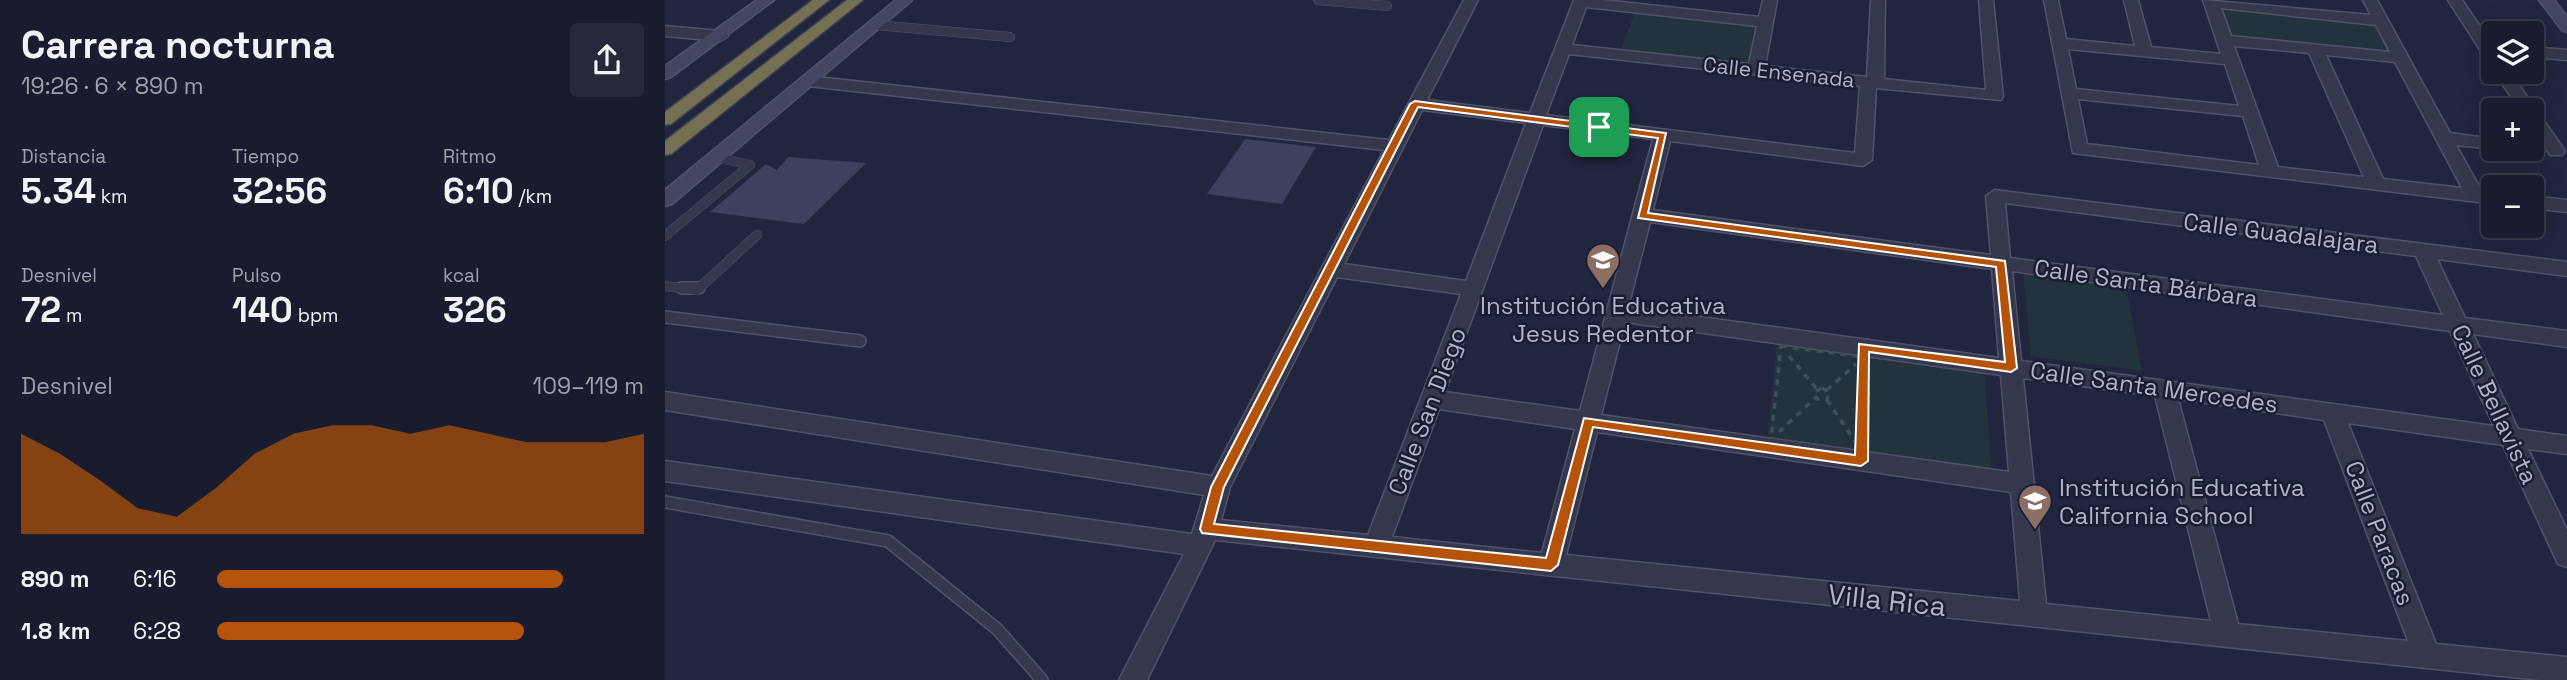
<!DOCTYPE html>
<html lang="es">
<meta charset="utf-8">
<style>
:root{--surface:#191c2e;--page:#26293a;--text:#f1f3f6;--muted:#9fa1aa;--line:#373a4a;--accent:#b45309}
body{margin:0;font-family:"Space Grotesk",sans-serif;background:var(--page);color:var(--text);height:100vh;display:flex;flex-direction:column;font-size:26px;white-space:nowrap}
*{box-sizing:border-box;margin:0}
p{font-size:23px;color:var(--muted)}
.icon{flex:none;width:38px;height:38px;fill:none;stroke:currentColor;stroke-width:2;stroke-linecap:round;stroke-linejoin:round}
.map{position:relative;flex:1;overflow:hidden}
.side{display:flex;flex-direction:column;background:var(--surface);width:665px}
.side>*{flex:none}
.buttons{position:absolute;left:1816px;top:21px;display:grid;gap:14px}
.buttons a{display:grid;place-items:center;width:63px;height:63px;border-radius:7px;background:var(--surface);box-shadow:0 7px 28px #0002,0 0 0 2px var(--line);font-size:35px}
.pin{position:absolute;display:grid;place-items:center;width:60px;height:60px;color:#fff;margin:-30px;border-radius:14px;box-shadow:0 4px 10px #0006}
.round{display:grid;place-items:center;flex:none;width:74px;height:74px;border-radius:7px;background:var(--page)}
.summary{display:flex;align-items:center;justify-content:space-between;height:119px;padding:0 21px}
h1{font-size:38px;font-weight:700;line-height:52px}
.figures{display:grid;grid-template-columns:repeat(3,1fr);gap:10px;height:119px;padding:7px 21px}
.figures div{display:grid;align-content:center}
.figures b{font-size:35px;font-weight:700}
.figures small{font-size:19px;font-weight:400}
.figures p{font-size:19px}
.chart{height:196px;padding:14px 21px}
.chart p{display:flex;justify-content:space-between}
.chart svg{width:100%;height:126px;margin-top:7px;fill:var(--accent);opacity:.7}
ul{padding:0 21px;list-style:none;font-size:23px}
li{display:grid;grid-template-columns:112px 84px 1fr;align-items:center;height:52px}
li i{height:18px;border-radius:9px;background:var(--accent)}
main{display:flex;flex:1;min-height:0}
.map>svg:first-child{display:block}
</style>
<main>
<section class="side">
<div class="summary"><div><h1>Carrera nocturna</h1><p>19:26 · 6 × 890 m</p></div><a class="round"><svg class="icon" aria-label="share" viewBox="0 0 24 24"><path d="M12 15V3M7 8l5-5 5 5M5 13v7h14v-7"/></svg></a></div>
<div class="figures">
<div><p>Distancia</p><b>5.34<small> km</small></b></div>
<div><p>Tiempo</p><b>32:56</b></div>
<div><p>Ritmo</p><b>6:10<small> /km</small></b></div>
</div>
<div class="figures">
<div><p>Desnivel</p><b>72<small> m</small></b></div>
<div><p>Pulso</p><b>140<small> bpm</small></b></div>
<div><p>kcal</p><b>326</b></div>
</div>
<div class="chart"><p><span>Desnivel</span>109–119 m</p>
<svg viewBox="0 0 160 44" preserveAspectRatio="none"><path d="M0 44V9L10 16L20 25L30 35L40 38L50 28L60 16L70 9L80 6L90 6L100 9L110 6L120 9L130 12L140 12L150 12L160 9V44z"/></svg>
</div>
<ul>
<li><b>890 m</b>6:16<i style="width:81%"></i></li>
<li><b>1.8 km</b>6:28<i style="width:72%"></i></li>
</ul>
</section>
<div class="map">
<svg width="1902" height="680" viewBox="0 0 1902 680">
<rect width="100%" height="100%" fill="#21253d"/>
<!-- green -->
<g fill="#23333e">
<polygon points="1554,7 1709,23 1726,54 1563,37"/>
<polygon points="970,12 1092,25 1084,66 955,51"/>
<polygon points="1358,274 1461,287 1477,371 1366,356"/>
<polygon points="1112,343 1319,370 1327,472 1102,440"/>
</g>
<!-- building -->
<g fill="#3d415e">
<polygon points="580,139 651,147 617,204 542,194"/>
<polygon points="123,157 201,163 139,224 45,212 101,164 112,170"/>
</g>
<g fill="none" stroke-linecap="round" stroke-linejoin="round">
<!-- lane-far1 casing -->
<g stroke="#505368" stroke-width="10">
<g id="lane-far1">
<polyline points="653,0 722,6"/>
<polyline points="211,25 345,37"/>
<polyline points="0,236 85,165 51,157"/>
<polyline points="0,286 31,290"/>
<polyline points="32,290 92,235"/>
</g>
</g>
<!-- lane casing -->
<g stroke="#505368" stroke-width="14">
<g id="lane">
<polyline points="17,288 34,288"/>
<polyline points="0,317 195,341"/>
<polyline points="0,502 223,541 332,629 377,680"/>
</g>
</g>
<!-- street casing -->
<g stroke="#505368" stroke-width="3">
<g id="street">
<path d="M799,0H813L762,100L865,113L909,0H938L1094,17L1098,0H1112L1100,66L1202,77L1206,0H1220L1219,79L1321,90L1314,0H1328L1338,96L1336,100L1211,88L1207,160L1198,166L1005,141L988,210L1326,255L1321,196L1330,190L1902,262V276L1772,259L1800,318L1902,331V347L1808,334L1853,429L1902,436V454L1863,449L1902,530V567L1893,564L1838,445L1683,423L1771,644L1902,657V680H1875L550,540L482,680H454L519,554L0,481V461L527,534L539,495L0,410V392L547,476L719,150L143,86L135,81L143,76L724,140ZM921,7L1092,26L1084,64L907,45ZM904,54L1195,86L1190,153L881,115ZM757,110L861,123L801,281L679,264ZM878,125L988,139L915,411L780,392ZM1340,203L1751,256L1778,315L1345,258ZM985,222L1327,269L1334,358L963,307ZM1347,271L1785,331L1829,426L1356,361ZM672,277L796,294L703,535L556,520L565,487ZM960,322L1336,375L1344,472L936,415ZM1358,378L1490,396L1546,621L1381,604ZM1513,399L1659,420L1743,641L1573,624ZM774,409L910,429L877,553L727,537ZM932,432L1346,492L1355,601L901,555Z"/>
<path d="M1379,0H1393L1401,39L1470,46L1459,0H1473L1486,47L1556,54L1538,0L1706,15L1698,0H1712L1785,133L1829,139V149H1831H1829L1791,145L1816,190L1829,192V204L1408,153ZM1556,8L1711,25L1725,52L1566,36ZM1569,46L1644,53L1699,177L1613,167ZM1403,49L1560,64L1574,106L1411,89ZM1661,55L1730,62L1797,188L1718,179ZM1413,99L1578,116L1594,165L1422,144Z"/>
<polygon points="1783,0 1797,0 1829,47 1829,64 1823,62"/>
<polygon points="0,26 55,31 63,36 55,41 0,36"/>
<polygon points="1867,47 1902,50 1902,60 1867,57"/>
<polygon points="1829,72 1845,72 1900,151 1897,155 1885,155 1867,129 1867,110 1855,110"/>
<polygon points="1867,196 1902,200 1902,212 1867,208"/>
</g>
</g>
<!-- secondary casing -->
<g stroke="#505368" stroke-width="3">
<g id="secondary">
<polygon points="92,0 109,0 6,77 0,79 0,66"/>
<polygon points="231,0 247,0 7,204 0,206 0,190"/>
<polygon points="1874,0 1889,0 1902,17 1902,32 1897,30"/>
</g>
</g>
<!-- highway casing -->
<g stroke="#3d4055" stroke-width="3">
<g id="highway">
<polygon points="148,0 164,0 6,124 0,125 0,112"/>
<polygon points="182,0 198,0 6,154 0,155 0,141"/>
</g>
</g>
<!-- path -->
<g stroke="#3e4f59" stroke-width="3.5" stroke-dasharray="6 6" stroke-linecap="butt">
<polygon points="1116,346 1198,357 1197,452 1106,439"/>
<polyline points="1124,356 1152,389"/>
<polygon points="1157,388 1164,392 1162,400 1152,399 1149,392"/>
<polyline points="1162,390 1191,364"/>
<polyline points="1162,400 1190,441"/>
<polyline points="1114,432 1150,398"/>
</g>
<!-- lane-far1 -->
<use href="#lane-far1" stroke="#35384d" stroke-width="9"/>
<!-- lane -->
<use href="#lane" stroke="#35384d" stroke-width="11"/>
<!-- street -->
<use href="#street" fill="#35384d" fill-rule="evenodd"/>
<!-- secondary -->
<use href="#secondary" fill="#434561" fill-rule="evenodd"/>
<!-- highway -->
<use href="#highway" fill="#747051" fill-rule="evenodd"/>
</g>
<!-- route -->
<path fill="#b45309" stroke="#fff" stroke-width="2" fill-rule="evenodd" d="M750,101L1001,133L983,213L1340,261L1352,368L1346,372L1204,352L1203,461L1196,466L928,427L893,565L886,571L537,533L535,529L546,487L745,104ZM753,107L993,138L973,218L1331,267L1340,362L1194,344L1190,455L919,418L881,558L549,524L559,487Z"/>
<!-- icons -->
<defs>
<g id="school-pin" transform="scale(1.75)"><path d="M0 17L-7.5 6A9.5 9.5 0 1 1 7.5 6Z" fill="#8d6e63" stroke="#1a1d32"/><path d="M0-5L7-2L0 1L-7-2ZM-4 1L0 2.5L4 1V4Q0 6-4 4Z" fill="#fff"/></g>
</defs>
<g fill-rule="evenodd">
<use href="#school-pin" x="938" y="260"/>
<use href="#school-pin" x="1370" y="501"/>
</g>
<g text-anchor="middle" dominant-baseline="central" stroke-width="5" stroke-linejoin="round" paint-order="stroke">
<!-- far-street labels -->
<g font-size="21" fill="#b0b3c9" stroke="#1a1d32">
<text transform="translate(1114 72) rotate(6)">Calle Ensenada</text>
</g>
<!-- street labels -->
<g font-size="24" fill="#b0b3c9" stroke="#1a1d32">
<text transform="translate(1616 233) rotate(7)">Calle Guadalajara</text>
<text transform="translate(1481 283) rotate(8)">Calle Santa Bárbara</text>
<text transform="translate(1489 387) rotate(8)">Calle Santa Mercedes</text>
<text transform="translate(1830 404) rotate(65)">Calle Bellavista</text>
<text transform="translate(762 411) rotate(-69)">Calle San Diego</text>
<text transform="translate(1715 533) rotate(69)">Calle Paracas</text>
</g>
<!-- poi labels -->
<g font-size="24" fill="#b0b3c9" stroke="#1a1d32">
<text x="938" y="305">Institución Educativa<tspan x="938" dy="28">Jesus Redentor</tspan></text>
<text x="1394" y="487" text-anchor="start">Institución Educativa<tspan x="1394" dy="28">California School</tspan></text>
</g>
<!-- near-street labels -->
<g font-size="28" fill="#b0b3c9" stroke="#1a1d32">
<text transform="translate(1222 600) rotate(6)">Villa Rica</text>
</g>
</g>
</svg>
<div class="buttons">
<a><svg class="icon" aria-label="layers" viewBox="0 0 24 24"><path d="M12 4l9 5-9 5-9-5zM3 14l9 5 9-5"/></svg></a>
<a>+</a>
<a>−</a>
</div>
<div class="pin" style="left:934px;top:127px;background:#1e9e55"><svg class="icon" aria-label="arrive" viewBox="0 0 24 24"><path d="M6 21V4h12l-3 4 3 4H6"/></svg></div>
</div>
</main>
